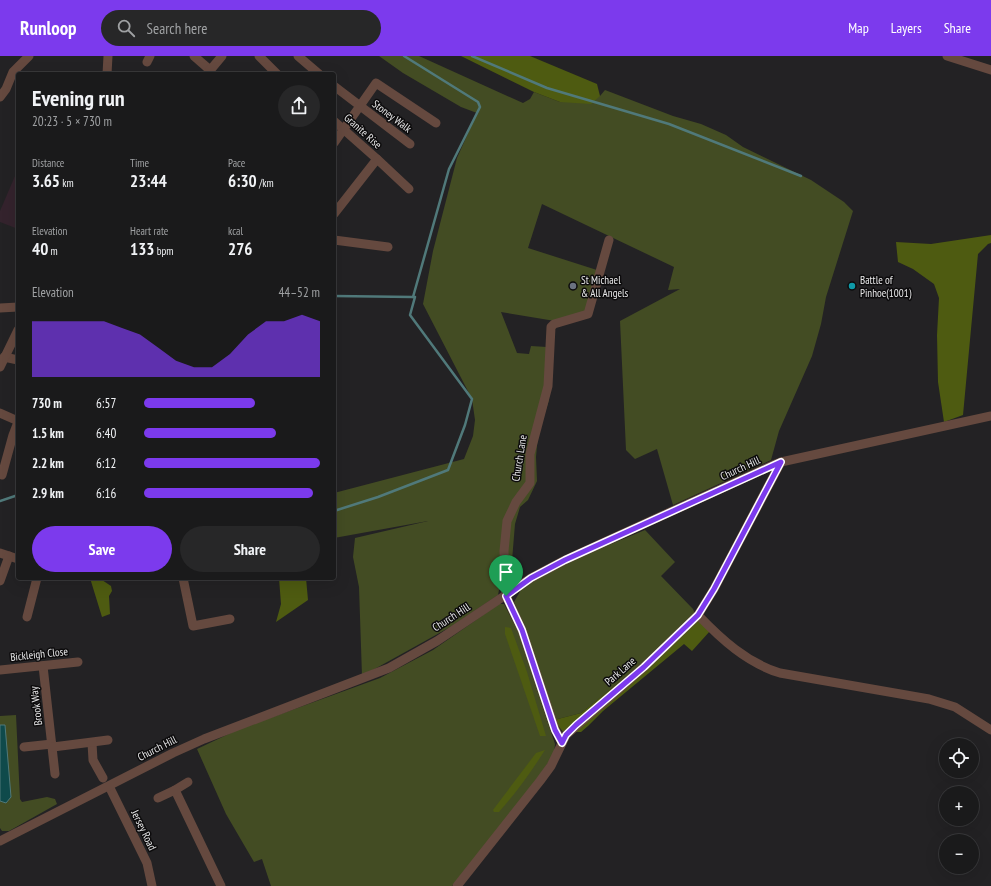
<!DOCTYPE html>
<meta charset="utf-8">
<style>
:root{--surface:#1a1a1b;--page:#272728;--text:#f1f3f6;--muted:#9fa1a3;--line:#38383a;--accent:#7c3aed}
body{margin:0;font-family:"PT Sans Narrow",sans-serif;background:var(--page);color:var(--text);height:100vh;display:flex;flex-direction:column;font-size:15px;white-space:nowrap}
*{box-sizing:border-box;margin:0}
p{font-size:13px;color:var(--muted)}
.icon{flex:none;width:22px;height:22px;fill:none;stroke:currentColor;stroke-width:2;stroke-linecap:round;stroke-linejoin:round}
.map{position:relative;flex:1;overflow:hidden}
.panel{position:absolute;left:16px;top:16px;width:320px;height:508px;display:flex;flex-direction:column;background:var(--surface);border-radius:4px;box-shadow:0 4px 16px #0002,0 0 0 1px var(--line)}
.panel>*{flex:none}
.controls{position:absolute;left:939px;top:682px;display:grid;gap:8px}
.controls a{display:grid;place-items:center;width:40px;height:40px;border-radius:50%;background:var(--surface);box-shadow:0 4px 16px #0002,0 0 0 1px var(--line);font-size:20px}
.pin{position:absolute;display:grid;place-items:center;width:34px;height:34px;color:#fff;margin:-41px -17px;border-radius:50% 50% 50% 0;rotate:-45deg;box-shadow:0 0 4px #0007}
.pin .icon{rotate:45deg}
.round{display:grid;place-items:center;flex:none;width:42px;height:42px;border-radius:21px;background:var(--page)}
.summary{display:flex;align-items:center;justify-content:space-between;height:68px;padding:0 16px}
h1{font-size:22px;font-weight:700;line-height:30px}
.figures{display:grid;grid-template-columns:repeat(3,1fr);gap:6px;height:68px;padding:4px 16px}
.figures div{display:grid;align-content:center}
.figures b{font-size:17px;font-weight:700}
.figures small{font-size:11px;font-weight:400}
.figures p{font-size:11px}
.chart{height:112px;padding:8px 16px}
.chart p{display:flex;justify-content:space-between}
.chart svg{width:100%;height:72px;margin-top:4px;fill:var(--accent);opacity:.7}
.button{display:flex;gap:8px;margin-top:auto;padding:8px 16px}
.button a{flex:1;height:46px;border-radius:24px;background:var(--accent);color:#fff;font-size:16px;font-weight:700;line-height:46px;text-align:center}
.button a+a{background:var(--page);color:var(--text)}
ul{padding:0 16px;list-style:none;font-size:13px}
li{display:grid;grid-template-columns:64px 48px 1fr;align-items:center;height:30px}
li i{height:10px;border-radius:5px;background:var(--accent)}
header{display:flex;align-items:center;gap:24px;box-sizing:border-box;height:56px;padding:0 20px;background:var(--accent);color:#fff}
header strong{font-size:19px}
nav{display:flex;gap:22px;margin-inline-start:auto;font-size:14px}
.search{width:280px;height:36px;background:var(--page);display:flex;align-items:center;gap:10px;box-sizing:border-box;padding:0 14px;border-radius:22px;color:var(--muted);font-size:15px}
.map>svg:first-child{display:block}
</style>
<header>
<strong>Runloop</strong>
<div class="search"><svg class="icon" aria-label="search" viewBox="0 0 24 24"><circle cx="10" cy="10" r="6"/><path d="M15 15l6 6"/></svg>Search here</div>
<nav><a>Map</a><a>Layers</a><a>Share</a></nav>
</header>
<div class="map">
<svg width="991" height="830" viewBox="0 0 991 830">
<rect width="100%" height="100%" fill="#232224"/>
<!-- commercial -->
<polygon fill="#34232d" points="18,113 18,173 0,166 0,155"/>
<!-- green -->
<g fill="#434c23">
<polygon points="379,0 419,0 523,47 530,43 534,36 560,46 600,40 605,34 673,60 701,68 726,79 743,91 811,124 844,146 853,155 826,241 821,268 812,300 779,375 771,404 673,449 657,393 635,403 626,394 620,265 680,233 668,234 674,211 542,148 528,192 600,215 588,258 555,265 501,256 517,297 529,298 531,290 547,291 544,340 549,344 538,379 536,401 537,425 528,444 520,451 515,468 510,529 499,534 498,539 452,570 362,620 359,531 353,501 355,482 428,465 334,482 334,437 464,403 473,380 475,364 472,343 423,248 433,195 457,102 477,57 461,51 403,17"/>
<polygon points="645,474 675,506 661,520 693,553 695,558 637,612 581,657 554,664 514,546 522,532 567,506"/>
<polygon points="499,548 504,548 518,575 555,688 554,698 531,732 452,830 271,830 262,803 254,806 226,758 197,693 237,674 380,622 433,594"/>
<polygon points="16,659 20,743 22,746 47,741 55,743 57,748 9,775 2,775 0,772 0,660"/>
</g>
<!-- forest -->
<g fill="#4e5b11">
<polygon points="461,0 530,0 597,28 600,40 591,48 560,46 534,36"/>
<polygon points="991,179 991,187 988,188 978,198 963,359 944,366 938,326 937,279 939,242 934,228 913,213 898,206 896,186 931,188"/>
<polygon points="90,522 99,522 111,530 112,535 109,540 110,558 102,561"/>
<polygon points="279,522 306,522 308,544 276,566 281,548"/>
<polygon points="695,558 710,575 692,595 684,588 603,655 588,670 581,676 563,676 554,664 581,657 637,612"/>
<polygon points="505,571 511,572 527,616 546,680 540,680 505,578"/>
<path d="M545,694C531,716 516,737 499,756H494L493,754L536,697Z"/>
</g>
<!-- water -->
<polygon fill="#0f4a4b" stroke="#50797a" points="0,669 5,669 11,741 6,747 0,745"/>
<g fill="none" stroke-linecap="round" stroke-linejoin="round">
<!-- stream -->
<g stroke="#50797a" stroke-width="2.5">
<polyline points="472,0 547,32 669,68 801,120"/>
<polyline points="334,240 413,241"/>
<polyline points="0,445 18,439"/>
<polyline points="334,455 378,441 448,414 465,369 472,343 410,259 415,241 413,241 449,113 480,51 478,46 404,0"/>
</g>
<!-- minor -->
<g stroke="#65493f" stroke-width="9">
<polyline points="194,0 210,14"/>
<polyline points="259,0 277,18"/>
<polyline points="298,0 319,18"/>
<polyline points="947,0 991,14"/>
<polyline points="147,6 150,0"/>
<polyline points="107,18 108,0"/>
<polyline points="207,18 222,0"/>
<polyline points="334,30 410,88"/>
<polyline points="0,41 6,33 13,16 29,0"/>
<polyline points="334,65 377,103"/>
<polyline points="334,87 376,27 436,67"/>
<polyline points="334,158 377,103 409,133"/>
<polyline points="334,184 388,191"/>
<polyline points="0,252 18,251"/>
<polyline points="4,301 18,304"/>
<polyline points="0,311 18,274"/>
<polyline points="0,357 18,365"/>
<polyline points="2,419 13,379 18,366"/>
<polyline points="0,497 18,503"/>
<polyline points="183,522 193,570 230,563"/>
<polyline points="0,525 9,500"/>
<path d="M698,559C721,583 747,607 780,617L929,643L955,651L991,674"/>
<polyline points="27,561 37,522"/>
<polyline points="43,610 55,718"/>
<polyline points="0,614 78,606"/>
<polyline points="92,687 93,704 103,722"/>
<polyline points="562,687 555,673 522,574 506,540 504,495 507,465 516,446 530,427 530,398 548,330 551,271 554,268 588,258 609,184"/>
<polyline points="24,691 52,688"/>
<polyline points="53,691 108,684"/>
<polyline points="109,730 147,807 152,830"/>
<polyline points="175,734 188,726"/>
<polyline points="158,742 175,734 221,830"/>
<polyline points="0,785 173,697 204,683 389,612 437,585 531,522 565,504 773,409 781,406 991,360"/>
<polyline points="457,830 540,725 551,710 566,679 644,611 698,559 714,533 781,406"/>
</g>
</g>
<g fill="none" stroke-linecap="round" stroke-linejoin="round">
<!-- route casing -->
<g stroke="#fff" stroke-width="8">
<polygon id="route" points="781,406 714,533 698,559 644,611 576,669 566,679 562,687 555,674 522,574 506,540 531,522 565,504"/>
</g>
<!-- route -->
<use href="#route" stroke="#7c3aed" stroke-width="5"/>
</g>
<!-- markers -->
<circle fill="#6b7280" stroke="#0c0b0c" stroke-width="1.5" cx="573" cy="230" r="4"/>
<circle fill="#0f9aa8" stroke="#0c0b0c" stroke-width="1.5" cx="852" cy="230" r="4"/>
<g text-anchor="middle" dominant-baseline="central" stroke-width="3" stroke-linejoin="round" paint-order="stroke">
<!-- street labels -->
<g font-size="11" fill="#e8e8e9" stroke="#0c0b0c">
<text transform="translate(392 60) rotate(37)">Stoney Walk</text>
<text transform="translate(363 75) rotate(42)">Granite Rise</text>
<text transform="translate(519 402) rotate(-81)">Church Lane</text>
<text transform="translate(740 412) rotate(-25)">Church Hill</text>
<text transform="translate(451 561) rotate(-33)">Church Hill</text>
<text transform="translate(39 598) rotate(-6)">Bickleigh Close</text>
<text transform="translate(620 615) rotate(-41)">Park Lane</text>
<text transform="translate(36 650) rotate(-97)">Brook Way</text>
<text transform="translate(157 692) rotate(-27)">Church Hill</text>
<text transform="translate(144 774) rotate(64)">Jersey Road</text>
</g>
<!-- poi labels -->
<g font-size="11" fill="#e8e8e9" stroke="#0c0b0c" text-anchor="start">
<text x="581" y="224">St Michael<tspan x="581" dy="13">&amp; All Angels</tspan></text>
<text x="860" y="224">Battle of<tspan x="860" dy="13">Pinhoe(1001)</tspan></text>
</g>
</g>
</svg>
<div class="controls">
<a><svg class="icon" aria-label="locate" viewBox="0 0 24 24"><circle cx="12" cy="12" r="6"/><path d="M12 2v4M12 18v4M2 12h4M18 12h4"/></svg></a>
<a>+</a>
<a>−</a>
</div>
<div class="pin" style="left:506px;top:540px;background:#1e9e55"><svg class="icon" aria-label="arrive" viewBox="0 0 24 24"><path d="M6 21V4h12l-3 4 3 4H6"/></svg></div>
<section class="panel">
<div class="summary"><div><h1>Evening run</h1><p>20:23 · 5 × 730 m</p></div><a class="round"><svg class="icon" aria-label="share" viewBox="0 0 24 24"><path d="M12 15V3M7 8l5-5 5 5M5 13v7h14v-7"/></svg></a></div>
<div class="figures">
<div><p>Distance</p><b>3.65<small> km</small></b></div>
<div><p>Time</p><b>23:44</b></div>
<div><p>Pace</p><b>6:30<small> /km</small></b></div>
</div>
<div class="figures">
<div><p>Elevation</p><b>40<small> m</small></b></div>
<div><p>Heart rate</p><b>133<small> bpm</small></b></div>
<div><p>kcal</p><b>276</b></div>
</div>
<div class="chart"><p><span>Elevation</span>44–52 m</p>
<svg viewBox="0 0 160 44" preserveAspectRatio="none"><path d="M0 44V10L10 10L20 10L30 10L40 10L50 14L60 18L70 26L80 34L90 38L100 38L110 30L120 18L130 10L140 10L150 6L160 10V44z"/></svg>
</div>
<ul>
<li><b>730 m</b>6:57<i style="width:63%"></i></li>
<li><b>1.5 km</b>6:40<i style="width:75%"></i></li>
<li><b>2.2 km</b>6:12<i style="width:100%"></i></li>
<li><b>2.9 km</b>6:16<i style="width:96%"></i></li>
</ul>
<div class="button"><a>Save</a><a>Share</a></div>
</section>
</div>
